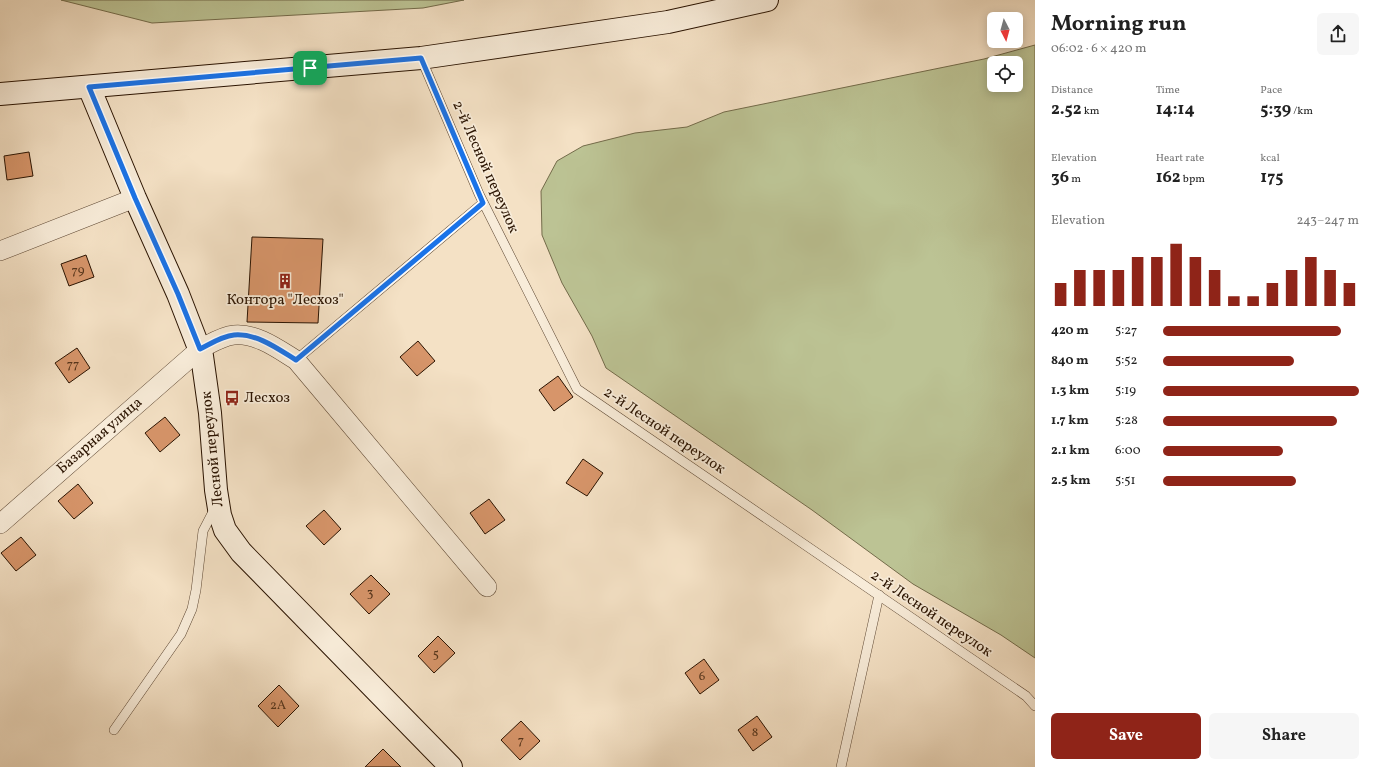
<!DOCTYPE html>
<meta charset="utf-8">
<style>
:root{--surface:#fff;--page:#f6f6f6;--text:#222;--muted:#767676;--accent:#8f2418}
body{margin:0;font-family:Vollkorn,serif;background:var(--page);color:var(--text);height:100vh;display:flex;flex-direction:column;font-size:15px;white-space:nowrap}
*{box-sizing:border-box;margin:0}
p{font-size:13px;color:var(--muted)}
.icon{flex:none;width:22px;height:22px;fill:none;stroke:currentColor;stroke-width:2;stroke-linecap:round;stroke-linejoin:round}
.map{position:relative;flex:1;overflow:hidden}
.drawer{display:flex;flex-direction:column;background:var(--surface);width:340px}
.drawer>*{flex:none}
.needle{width:26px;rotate:174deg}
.controls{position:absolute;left:987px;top:12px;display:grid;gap:8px}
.controls a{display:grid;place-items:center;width:36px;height:36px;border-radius:6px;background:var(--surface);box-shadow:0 2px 10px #0003;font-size:20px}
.pin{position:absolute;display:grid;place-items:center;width:34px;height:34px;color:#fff;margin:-17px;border-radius:8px;box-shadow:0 2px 6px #0006}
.round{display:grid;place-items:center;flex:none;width:42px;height:42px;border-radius:6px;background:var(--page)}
.summary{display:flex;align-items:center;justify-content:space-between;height:68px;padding:0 16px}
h1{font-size:22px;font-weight:700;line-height:30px}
.stats{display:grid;grid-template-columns:repeat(3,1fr);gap:6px;height:68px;padding:4px 16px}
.stats div{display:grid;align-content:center}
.stats b{font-size:17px;font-weight:700}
.stats small{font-size:11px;font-weight:400}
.stats p{font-size:11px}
.chart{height:112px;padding:8px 16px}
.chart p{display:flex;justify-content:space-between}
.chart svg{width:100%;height:72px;margin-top:4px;stroke:var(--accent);stroke-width:6}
.cta{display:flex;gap:8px;margin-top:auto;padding:8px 16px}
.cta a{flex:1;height:46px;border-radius:6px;background:var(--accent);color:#fff;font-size:16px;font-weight:700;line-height:46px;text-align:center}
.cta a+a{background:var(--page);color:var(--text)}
ul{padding:0 16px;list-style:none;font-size:13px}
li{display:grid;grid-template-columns:64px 48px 1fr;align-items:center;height:30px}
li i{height:10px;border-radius:5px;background:var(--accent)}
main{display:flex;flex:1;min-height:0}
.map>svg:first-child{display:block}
</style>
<main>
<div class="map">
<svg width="1035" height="767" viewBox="0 0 1035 767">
<rect width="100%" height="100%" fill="#f4e1c5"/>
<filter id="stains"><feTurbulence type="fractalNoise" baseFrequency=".005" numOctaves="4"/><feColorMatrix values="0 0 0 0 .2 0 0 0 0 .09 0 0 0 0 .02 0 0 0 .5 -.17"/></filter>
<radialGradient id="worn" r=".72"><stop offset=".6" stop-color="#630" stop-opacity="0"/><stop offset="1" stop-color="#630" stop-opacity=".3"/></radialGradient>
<!-- green -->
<g fill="#bcc394" stroke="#736b4a" fill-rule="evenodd">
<polygon points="61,0 464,0 423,8 152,23"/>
<path d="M1035,45V658L1001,635L913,584L812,510L606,368L592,336L562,283L542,235L541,191L557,161L583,146L635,133L687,127L724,112L984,59ZM994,63H1016V85H994Z"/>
</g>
<!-- building -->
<g fill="#d7956a" stroke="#2a1301">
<polygon points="29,152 33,176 7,180 4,156"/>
<polygon points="252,237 323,239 318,323 247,322"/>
<polygon points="86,255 94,277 69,286 61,264"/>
<polygon points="418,341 435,361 417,376 400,357"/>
<polygon points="77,348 90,368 69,383 55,363"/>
<polygon points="558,376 573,397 554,411 539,390"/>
<polygon points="165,417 180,435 160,452 145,433"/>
<polygon points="583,459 603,473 587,496 566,483"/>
<polygon points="78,484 93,503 74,519 58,501"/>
<polygon points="489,499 505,520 485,534 470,513"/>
<polygon points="324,510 341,529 324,545 306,526"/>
<polygon points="21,537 36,555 16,571 1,553"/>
<polygon points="371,575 390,594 369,614 350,594"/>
<polygon points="438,636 455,653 434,673 418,656"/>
<polygon points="704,659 719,680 700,694 685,673"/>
<polygon points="279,685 299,706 278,727 258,706"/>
<polygon points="757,716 772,737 753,751 738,730"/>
<polygon points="521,721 540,741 520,760 501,740"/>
<polygon points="383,749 401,767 365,767"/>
</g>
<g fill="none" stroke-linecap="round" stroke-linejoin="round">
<!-- lane casing -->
<g stroke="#5c4632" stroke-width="10">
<g id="lane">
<polyline points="421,58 479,194 577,389 1026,696 1035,706"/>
<polyline points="296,360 483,203"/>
<polyline points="114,730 181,634 192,609 196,590 203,531 215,508"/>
<polyline points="841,767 879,595"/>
</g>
</g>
<!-- street casing -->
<g stroke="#5c4632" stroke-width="20">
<g id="street">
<polyline points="0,251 135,198"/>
<path d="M0,524L200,349C210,344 222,336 234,335C257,333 278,349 296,360L487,587"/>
</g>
</g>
<!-- secondary casing -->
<g stroke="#2a1301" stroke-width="24">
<g id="secondary">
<polyline points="89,87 135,198 178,294 202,356 210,413 216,490 220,515 225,530 241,552 451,767"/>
<polyline points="0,94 421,58 668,22 767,0"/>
</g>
</g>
<!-- lane -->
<use href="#lane" stroke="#f8ecd9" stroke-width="9"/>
<!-- street -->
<use href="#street" stroke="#f8ecd9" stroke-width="19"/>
<!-- secondary -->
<use href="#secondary" stroke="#f8ecd9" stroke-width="22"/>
</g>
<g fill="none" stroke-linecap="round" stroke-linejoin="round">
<!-- route casing -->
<g stroke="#fff" stroke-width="8">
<path id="route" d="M421,58L483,203L296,360C278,349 257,333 234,335C222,336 210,344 200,349L178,294L135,198L89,87Z"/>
</g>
<!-- route -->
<use href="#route" stroke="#1a73e8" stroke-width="5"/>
</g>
<!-- icons -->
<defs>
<g id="building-bare" transform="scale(1.2)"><path d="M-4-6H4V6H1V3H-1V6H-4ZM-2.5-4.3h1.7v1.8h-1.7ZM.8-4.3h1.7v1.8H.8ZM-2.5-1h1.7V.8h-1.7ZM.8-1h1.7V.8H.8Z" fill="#8f2418" stroke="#f8ecd9" stroke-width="2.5" paint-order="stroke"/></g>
<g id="bus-bare" transform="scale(1.2)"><path d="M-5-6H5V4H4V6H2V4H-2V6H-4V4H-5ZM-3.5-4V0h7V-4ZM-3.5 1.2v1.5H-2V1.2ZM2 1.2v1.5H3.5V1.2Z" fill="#8f2418" stroke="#f8ecd9" stroke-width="2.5" paint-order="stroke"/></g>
</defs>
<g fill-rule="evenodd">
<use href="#building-bare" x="285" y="281"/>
<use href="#bus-bare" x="232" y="398"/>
</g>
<g text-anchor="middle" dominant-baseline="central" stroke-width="3.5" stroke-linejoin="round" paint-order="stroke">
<!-- number labels -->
<g font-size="13" fill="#55341b">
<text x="78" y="271">79</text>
<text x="73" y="365">77</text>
<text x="370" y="594">3</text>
<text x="436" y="655">5</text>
<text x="702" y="677">6</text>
<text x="278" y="706">2А</text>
<text x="755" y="733">8</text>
<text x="521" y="741">7</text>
</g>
<!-- street labels -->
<g font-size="15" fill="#2a1301" stroke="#f8ecd9">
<text transform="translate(485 167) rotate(66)">2-й Лесной переулок</text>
<text transform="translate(664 431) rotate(34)">2-й Лесной переулок</text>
<text transform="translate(100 436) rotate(-41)">Базарная улица</text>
<text transform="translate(213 449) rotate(-96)">Лесной переулок</text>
<text transform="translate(931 614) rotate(34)">2-й Лесной переулок</text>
</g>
<!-- poi labels -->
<g font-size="15" fill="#2a1301" stroke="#f8ecd9">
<text x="285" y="300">Контора "Лесхоз"</text>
<text x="244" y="398" text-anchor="start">Лесхоз</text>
</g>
</g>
<rect width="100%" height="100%" filter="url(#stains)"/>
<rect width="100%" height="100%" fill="url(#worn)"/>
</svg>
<div class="controls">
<a><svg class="needle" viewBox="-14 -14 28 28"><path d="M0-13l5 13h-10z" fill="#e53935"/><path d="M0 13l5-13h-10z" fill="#767676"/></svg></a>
<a><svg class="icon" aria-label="locate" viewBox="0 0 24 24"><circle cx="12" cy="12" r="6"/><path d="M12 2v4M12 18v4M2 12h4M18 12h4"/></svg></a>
</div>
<div class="pin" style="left:310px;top:68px;background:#1e9e55"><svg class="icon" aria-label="arrive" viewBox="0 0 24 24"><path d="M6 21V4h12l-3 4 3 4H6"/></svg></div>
</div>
<section class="drawer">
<div class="summary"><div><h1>Morning run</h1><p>06:02 · 6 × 420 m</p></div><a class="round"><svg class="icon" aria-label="share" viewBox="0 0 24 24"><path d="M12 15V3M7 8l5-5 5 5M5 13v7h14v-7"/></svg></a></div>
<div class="stats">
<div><p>Distance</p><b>2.52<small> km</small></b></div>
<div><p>Time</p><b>14:14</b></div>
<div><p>Pace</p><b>5:39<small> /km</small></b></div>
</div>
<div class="stats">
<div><p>Elevation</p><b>36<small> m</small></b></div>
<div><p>Heart rate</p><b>162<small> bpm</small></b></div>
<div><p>kcal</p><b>175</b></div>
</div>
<div class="chart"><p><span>Elevation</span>243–247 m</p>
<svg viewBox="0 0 160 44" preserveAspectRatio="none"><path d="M5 44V30M15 44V22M25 44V22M35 44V22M45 44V14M55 44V14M65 44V6M75 44V14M85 44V22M95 44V38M105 44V38M115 44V30M125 44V22M135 44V14M145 44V22M155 44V30"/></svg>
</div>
<ul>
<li><b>420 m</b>5:27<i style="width:91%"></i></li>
<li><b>840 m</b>5:52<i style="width:67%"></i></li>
<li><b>1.3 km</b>5:19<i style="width:100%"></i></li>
<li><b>1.7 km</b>5:28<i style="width:89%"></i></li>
<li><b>2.1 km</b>6:00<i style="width:61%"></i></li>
<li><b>2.5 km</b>5:51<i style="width:68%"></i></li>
</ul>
<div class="cta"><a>Save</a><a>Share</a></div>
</section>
</main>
